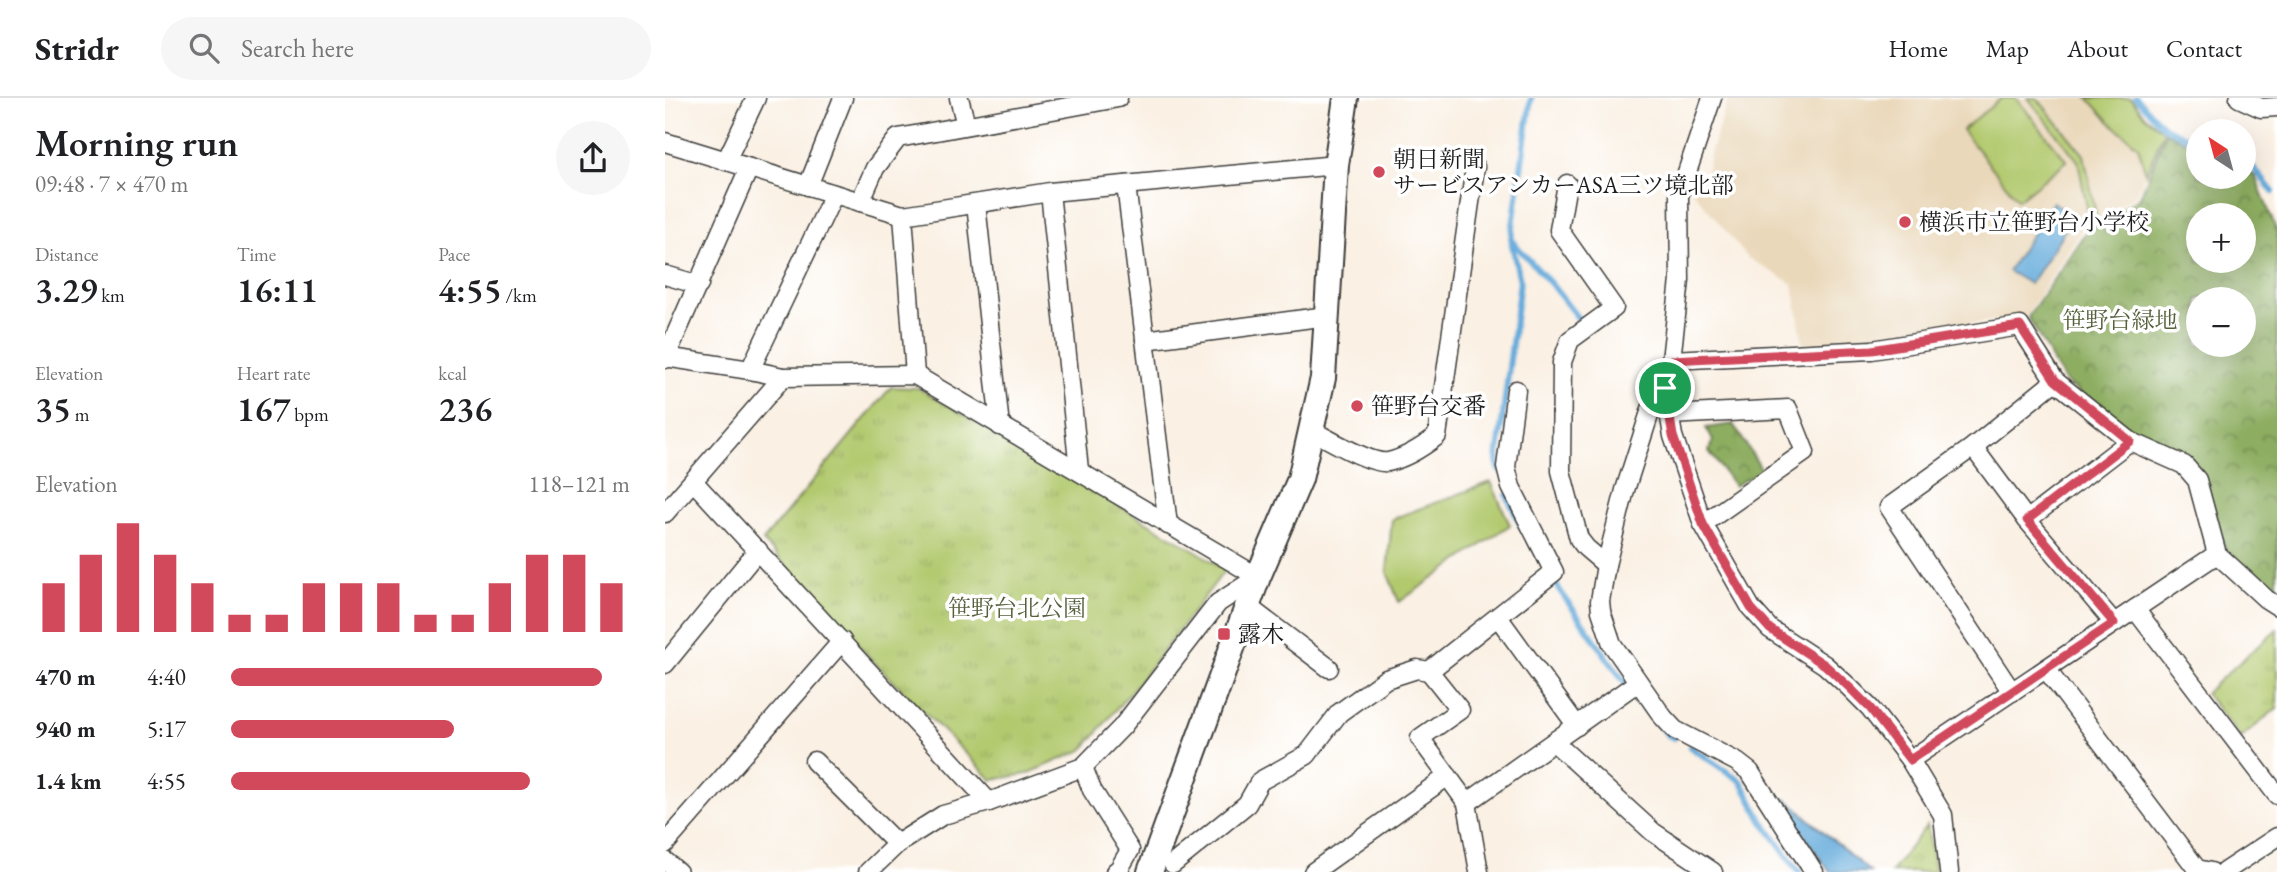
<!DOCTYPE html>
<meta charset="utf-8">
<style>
:root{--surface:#fff;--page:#f6f6f6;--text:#202124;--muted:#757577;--line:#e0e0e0;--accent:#d1495b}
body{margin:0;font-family:"EB Garamond","Noto Serif JP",serif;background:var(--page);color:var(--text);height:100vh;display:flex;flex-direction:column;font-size:26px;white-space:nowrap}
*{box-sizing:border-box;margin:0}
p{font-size:23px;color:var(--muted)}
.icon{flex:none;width:38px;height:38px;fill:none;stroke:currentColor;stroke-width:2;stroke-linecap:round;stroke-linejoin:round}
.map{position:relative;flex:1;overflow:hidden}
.side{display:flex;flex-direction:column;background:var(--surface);width:665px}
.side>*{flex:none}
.needle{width:46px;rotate:324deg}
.buttons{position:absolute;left:1521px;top:21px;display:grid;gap:14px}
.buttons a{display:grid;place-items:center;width:70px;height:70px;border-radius:50%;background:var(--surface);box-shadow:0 7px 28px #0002;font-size:35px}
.pin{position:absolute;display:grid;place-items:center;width:60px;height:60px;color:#fff;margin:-30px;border:4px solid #fff;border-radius:50%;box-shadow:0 2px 7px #0007}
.round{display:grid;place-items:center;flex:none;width:74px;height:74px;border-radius:37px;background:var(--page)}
.headline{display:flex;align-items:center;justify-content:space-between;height:119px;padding:0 35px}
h1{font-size:38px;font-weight:600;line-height:52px}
.stats{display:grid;grid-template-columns:repeat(3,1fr);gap:10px;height:119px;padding:7px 35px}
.stats div{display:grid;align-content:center}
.stats b{font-size:35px;font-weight:600}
.stats small{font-size:19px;font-weight:400}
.stats p{font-size:19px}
.chart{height:196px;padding:14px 35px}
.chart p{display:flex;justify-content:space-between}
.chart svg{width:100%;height:126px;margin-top:7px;stroke:var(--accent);stroke-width:6}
ul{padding:0 35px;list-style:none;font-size:23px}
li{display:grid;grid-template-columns:112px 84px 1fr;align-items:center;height:52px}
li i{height:18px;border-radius:9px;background:var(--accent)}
header{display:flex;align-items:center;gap:42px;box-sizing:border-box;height:98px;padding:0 35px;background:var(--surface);border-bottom:2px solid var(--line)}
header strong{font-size:33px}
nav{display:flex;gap:38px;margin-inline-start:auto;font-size:24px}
.search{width:490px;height:63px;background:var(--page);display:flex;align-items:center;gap:18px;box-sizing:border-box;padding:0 24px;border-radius:38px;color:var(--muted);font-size:26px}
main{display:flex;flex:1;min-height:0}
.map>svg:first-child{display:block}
</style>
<header>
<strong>Stridr</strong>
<div class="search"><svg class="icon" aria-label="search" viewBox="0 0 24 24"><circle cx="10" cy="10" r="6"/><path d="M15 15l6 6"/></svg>Search here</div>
<nav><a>Home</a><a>Map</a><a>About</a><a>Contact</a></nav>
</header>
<main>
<section class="side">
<div class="headline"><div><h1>Morning run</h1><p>09:48 · 7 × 470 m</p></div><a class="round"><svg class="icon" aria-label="share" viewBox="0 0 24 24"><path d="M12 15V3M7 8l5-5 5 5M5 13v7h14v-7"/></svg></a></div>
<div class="stats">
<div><p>Distance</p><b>3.29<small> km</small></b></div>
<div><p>Time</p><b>16:11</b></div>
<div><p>Pace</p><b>4:55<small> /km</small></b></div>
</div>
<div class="stats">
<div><p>Elevation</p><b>35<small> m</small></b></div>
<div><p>Heart rate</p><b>167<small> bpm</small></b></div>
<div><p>kcal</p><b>236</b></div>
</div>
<div class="chart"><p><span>Elevation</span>118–121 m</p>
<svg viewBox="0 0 160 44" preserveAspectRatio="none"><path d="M5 44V27M15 44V17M25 44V6M35 44V17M45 44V27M55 44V38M65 44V38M75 44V27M85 44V27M95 44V27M105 44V38M115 44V38M125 44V27M135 44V17M145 44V17M155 44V27"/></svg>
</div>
<ul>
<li><b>470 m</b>4:40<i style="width:93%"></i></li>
<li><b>940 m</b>5:17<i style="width:56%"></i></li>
<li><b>1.4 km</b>4:55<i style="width:75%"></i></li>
</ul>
</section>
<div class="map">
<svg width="1612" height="774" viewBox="0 0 1612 774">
<defs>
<pattern id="forest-crowns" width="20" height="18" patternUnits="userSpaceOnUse" patternTransform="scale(1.75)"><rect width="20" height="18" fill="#8dad61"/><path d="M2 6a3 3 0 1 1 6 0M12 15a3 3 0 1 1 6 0" fill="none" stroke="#728c4f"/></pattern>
<pattern id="park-tufts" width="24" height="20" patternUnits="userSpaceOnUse" patternTransform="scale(1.75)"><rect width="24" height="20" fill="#b2c96e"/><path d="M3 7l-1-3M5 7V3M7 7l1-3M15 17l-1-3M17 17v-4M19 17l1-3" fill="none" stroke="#98ac5f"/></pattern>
</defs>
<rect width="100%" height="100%" fill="#fff"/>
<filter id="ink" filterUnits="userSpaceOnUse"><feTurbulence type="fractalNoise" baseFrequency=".0143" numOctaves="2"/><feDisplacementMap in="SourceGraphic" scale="14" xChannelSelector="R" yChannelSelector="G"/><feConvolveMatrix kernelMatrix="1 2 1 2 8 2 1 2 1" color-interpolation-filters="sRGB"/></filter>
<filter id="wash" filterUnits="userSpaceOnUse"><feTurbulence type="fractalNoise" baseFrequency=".00686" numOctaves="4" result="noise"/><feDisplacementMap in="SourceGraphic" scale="28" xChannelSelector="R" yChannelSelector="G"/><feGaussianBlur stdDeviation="1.57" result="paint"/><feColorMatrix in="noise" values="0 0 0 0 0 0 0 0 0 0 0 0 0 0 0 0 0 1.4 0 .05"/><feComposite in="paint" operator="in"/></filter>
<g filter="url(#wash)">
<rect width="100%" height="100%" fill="#faf0e3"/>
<!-- built -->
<polygon fill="#ead8ba" points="1064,0 1466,0 1479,17 1499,33 1472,97 1417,131 1361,218 1202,241 1138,247 1128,186 1083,160 1026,91 1040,80 1046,52"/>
<!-- grass -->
<g fill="#b2c96e" stroke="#677245" stroke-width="2">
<polygon points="1337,0 1351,0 1402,63 1353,102 1297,32"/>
<polygon points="1363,0 1372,0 1419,57 1432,122 1425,126 1413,63"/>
<polygon points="1423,0 1466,0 1479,17 1499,33 1481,76 1473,48 1446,25"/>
<polygon points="826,384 845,427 734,504 722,474 727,421"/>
</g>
<!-- forest -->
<g fill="url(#forest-crowns)" stroke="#54643e" stroke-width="2" fill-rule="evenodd">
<path d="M1501,34L1533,50V79H1578L1579,72L1590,78L1612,134V500L1561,453L1538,383L1520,361L1455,328L1399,283L1363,219L1420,135L1475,99ZM1533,117H1578V163H1533ZM1533,201H1578V247H1533Z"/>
<polygon points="1068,326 1097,372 1069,388 1044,353 1048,342 1041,330"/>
</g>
<!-- park -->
<g fill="url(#park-tufts)" stroke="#677245" stroke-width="2">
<polygon points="226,289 253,290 533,454 560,472 486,569 418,652 362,676 327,682 205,560 98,443"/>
<polygon points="1612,531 1612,610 1576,640 1540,595"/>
<polygon points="1262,727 1270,774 1226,774"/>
</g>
<!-- water -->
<g fill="#65abdb" stroke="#40647c" stroke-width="2">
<polygon points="1388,104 1409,118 1365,186 1343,173"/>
<polygon points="1121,701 1205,774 1165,774 1116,705"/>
</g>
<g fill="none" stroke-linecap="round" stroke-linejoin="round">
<!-- stream -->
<g stroke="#65abdb" stroke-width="6">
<polyline points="866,0 846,142 887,187 915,223"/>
<polyline points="1471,0 1499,29 1533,45"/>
<polyline points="1578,65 1588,69 1608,94"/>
<polyline points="835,373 832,363 855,183 846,142"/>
<polyline points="842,397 856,428"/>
<polyline points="886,480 970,599 1003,637 1009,640"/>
<polyline points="1025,649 1076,683 1098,724 1134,774"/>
</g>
</g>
</g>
<g filter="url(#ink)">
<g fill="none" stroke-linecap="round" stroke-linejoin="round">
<!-- street casing -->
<g stroke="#3d3c3a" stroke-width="21">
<g id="street">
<polyline points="294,0 301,27"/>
<polyline points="1047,0 1014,98 1015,182 1006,262 1000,290 986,311 960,392 941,467 935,503 936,513 947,546 998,619 1010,632 1072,664 1085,674 1149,774"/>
<polyline points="1574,0 1596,10 1612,9"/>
<polyline points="0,44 238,117 385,94 671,67"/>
<polyline points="61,63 91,0"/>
<polyline points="902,86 894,132 949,210 905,242 897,264 896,373 914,441 921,450 941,467"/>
<polyline points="461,87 503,427"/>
<polyline points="143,88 178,0"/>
<polyline points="385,94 414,372"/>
<polyline points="195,104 210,70 233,40 453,0"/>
<polyline points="311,106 335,328"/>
<polyline points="238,117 250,277"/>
<polyline points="0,177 34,187"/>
<polyline points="480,242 662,218"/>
<polyline points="0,259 85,272 118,279 250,277 593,479 553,505 457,629 418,669 324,704 278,717 232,746 203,774"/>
<polyline points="0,261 84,70"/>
<polyline points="1006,262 1207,252 1355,228 1390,283 1465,343 1519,367 1532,382 1552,456 1601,501 1612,508"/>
<polyline points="85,272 169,96"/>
<polyline points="1000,290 1008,338 1038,426 1086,510 1105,531 1160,567 1185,590 1205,610 1245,662 1278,717 1284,774"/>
<polyline points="1004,317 1123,311 1140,354 1038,426"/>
<path d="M646,332C662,340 706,367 723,364C741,360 758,349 772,338L810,69"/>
<polyline points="1308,349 1362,422 1449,525"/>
<polyline points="28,383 324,704"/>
<polyline points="0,415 118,279"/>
<polyline points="1362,422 1465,343"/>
<polyline points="582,508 664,570"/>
<polyline points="1470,511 1612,697"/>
<polyline points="833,519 912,628"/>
<polyline points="0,566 93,452"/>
<polyline points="1381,571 1532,771 1546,774"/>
<polyline points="764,573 795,612 755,640 802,705 814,774"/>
<polyline points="1347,594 1224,409 1308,349 1390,283"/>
<polyline points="889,644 988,734 1048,774"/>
<polyline points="1245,662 1552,456"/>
<polyline points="149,663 232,746"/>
<polyline points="418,669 427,692 465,752 454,771 450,774"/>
<polyline points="802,705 966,589 974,587"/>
<polyline points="0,746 177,543"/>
<polyline points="0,763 13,774"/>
<polyline points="508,766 582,706 595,683 642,657 674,615 721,581 752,571 764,573 889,474 846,389 841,369 851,292"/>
<polyline points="648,774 783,678"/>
<polyline points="1559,774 1612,739"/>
</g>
</g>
<!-- secondary casing -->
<g stroke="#3d3c3a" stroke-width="28">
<polyline id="secondary" points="485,774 593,479 635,381 658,280 671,67 681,0"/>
</g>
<!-- street -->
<use href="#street" stroke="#fff" stroke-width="18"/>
<!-- secondary -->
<use href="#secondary" stroke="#fff" stroke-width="24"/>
</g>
</g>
<g fill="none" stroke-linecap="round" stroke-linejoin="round" filter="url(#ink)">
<!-- route casing -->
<g stroke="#fff" stroke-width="14">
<polygon id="route" points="1355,228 1390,282 1465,343 1362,422 1449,525 1245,662 1205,610 1185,590 1160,567 1105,531 1086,510 1038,426 1008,338 1000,290 1006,262 1207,252"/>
</g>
<!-- route -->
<use href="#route" stroke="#d1495b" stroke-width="9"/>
</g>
<!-- markers -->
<g fill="#d1495b" stroke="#fff" stroke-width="2.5">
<circle cx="714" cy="74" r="7"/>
<circle cx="1240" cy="124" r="7"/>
<circle cx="692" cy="308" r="7"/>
<rect x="552" y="529" width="14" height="14" rx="3.5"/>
</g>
<g text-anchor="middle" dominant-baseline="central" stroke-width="7" stroke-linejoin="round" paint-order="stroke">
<!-- poi labels -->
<g font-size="23" fill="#1c1c1c" stroke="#fff" text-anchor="start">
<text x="728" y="61">朝日新聞<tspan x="728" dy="26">サービスアンカーASA三ツ境北部</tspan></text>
<text x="1254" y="124">横浜市立笹野台小学校</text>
<text x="706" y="308">笹野台交番</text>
<text x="573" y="536">露木</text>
</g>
<!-- park labels -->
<g font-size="23" fill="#58613d" stroke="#fff">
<text x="1455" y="222">笹野台緑地</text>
<text x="352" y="510">笹野台北公園</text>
</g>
</g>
</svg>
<div class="buttons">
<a><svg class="needle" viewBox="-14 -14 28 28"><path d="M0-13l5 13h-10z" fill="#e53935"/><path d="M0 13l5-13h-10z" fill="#757577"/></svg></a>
<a>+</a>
<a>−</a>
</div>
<div class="pin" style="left:1000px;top:290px;background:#1e9e55"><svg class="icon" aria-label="arrive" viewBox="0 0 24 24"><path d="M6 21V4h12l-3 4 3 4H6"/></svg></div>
</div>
</main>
